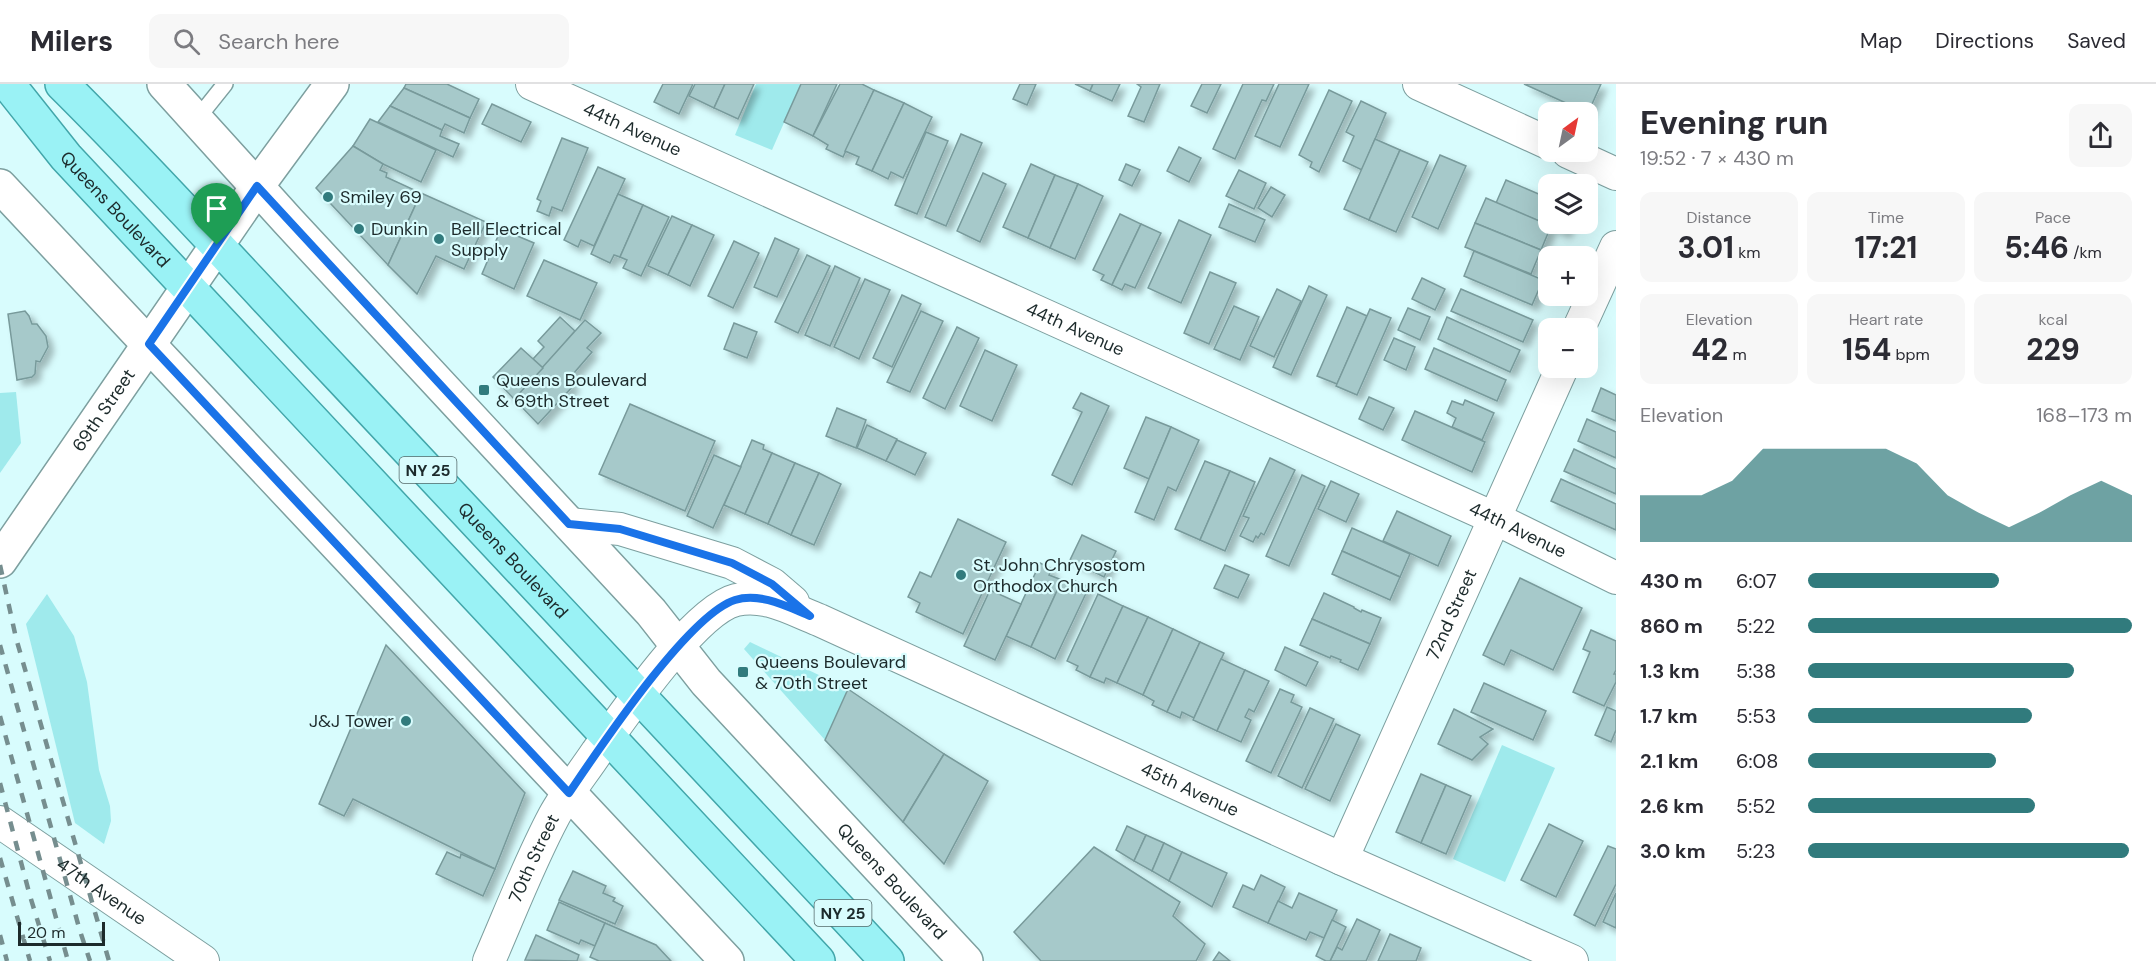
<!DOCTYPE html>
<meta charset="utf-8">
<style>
:root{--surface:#fff;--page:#f7f7f7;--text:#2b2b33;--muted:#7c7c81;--line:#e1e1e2;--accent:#317b7d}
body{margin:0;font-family:"DM Sans",sans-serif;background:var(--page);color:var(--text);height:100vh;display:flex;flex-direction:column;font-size:22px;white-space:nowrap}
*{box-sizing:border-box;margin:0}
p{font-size:20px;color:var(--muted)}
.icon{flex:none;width:33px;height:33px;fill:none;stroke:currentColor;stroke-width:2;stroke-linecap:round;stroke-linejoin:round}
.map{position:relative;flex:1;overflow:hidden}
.sheet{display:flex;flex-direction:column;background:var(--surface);width:540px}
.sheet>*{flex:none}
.needle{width:39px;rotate:33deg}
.fabs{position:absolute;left:1538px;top:18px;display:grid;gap:12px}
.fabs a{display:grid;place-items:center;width:60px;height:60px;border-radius:12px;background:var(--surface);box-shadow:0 6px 24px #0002;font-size:30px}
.scale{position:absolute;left:18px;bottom:15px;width:87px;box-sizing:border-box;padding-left:6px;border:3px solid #1c2a2b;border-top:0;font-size:16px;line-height:21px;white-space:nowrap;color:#1c2a2b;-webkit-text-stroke:4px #d8fcfd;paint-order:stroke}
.pin{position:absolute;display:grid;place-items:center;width:51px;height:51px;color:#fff;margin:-62px -26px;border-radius:50% 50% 50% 0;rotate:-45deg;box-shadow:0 0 6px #0007}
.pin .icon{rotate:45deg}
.round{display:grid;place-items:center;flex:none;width:63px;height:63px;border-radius:12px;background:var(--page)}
.headline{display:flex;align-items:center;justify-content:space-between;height:102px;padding:0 24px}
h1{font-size:33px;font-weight:700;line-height:45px}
.stats{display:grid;grid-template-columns:repeat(3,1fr);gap:9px;height:102px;padding:6px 24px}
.stats div{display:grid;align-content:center;border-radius:12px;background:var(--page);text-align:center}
.stats b{font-size:30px;font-weight:700}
.stats small{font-size:16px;font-weight:400}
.stats p{font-size:16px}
.chart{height:168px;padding:12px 24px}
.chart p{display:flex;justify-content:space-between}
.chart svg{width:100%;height:108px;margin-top:6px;fill:var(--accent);opacity:.7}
ul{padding:0 24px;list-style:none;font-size:20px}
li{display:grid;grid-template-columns:96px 72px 1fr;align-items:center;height:45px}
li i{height:15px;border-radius:8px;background:var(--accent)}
header{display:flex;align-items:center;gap:36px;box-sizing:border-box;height:84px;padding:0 30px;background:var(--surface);border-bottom:2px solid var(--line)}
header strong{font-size:28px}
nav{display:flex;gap:33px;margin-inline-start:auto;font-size:21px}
.search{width:420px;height:54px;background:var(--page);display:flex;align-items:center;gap:15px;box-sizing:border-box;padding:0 21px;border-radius:12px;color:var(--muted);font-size:22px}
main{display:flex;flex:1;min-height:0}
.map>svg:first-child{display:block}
</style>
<header>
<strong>Milers</strong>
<div class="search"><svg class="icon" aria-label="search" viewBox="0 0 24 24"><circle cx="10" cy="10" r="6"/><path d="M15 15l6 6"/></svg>Search here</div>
<nav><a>Map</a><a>Directions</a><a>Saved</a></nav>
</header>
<main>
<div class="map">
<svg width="1616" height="877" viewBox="0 0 1616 877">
<defs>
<filter id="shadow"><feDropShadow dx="5.5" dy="5.5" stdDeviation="3" flood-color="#0004"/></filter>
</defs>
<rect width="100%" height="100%" fill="#d8fcfd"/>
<!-- green -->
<g fill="#9feaec">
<polygon points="756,0 801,0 772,66 735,51"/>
<polygon points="16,308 21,359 0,389 0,309"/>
<polygon points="47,510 74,552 87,598 99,686 110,722 111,737 104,760 75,739 26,540"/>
<polygon points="750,558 848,605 825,656 744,565"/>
<polygon points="1502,661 1555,684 1505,798 1453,775"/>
</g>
<!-- building -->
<g fill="#a6c9ca" stroke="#789a9b" stroke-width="1.5" filter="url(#shadow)">
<polygon points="406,0 447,0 479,15 470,34 404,4"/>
<polygon points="663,0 693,0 679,30 654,18"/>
<polygon points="695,0 725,0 714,24 689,12"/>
<polygon points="725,0 754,0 738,35 714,24"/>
<polygon points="801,0 837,0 813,52 784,38"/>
<polygon points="840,0 862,0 874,6 843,73 826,65 828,61 813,52"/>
<polygon points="1020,0 1036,0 1027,21 1013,15"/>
<polygon points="1075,0 1093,0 1090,7"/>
<polygon points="1093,0 1120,0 1112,17 1090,7"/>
<polygon points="1137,0 1160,0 1144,38 1128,32 1141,3"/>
<polygon points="1202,0 1221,0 1207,29 1191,22"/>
<polygon points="1243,0 1274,0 1266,17 1262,16 1235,75 1213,65"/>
<polygon points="1279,0 1309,0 1280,63 1255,52"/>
<polygon points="1524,0 1601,0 1588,29"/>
<polygon points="404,4 470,34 464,49 445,40 442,46 390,22"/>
<polygon points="874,6 904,19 872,87 856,80 859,73 845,67"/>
<polygon points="1329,6 1352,17 1319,88 1310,83 1312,78 1299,71"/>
<polygon points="1361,17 1386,29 1362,86 1343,77 1354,52 1346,48"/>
<polygon points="904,19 932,33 903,94 891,88 888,95 872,87"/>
<polygon points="492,20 531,38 521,58 482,40"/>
<polygon points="390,22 442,46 440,52 459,60 453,73 378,38"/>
<polygon points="370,35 436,66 421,98 383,80 353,62"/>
<polygon points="926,48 948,57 917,130 895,121"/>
<polygon points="961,50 982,59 946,142 925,133"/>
<polygon points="562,54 588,64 562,127 552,123 549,132 537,127 541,117 537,115"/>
<polygon points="1375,55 1400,66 1369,136 1344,125"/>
<polygon points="353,62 383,80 380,86 387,89 386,93 421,109 388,181 316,104"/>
<polygon points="1179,63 1201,74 1189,98 1167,87"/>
<polygon points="1400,66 1428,78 1396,148 1369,136"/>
<polygon points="1440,71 1466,82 1438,145 1412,133"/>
<polygon points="1031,80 1055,91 1028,154 1003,143"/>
<polygon points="1126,80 1140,86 1132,102 1119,96"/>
<polygon points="598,83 625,95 594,162 581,156 578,163 564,156"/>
<polygon points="1239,86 1266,99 1254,125 1226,112"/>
<polygon points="983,89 1006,100 980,158 957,147"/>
<polygon points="1055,91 1078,100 1050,164 1028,154"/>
<polygon points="1506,96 1548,114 1548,140 1569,140 1565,148 1496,119"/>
<polygon points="1078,100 1103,112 1075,175 1050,164"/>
<polygon points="1271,103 1285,111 1272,133 1258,124"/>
<polygon points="421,109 486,138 464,185 436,172 417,210 388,181"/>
<polygon points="618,110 643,121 620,173 614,171 610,179 591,170"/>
<polygon points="1486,114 1551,142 1541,166 1475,139"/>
<polygon points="1229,120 1265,136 1255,158 1219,143"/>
<polygon points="643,121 669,133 641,192 623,184 627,176 620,173"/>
<polygon points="1120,130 1141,140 1112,201 1101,196 1104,191 1093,186"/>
<polygon points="672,132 692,141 668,191 648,182"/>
<polygon points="1179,136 1211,151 1181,219 1148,204"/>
<polygon points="1475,139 1541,166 1531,190 1465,163"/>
<polygon points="1141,140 1161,149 1135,204 1125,200 1122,206 1112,201"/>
<polygon points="692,141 714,151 690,202 668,191"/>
<polygon points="501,145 534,159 514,205 482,190"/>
<polygon points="775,154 799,165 777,213 754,203"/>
<polygon points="734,157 759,169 733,224 708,212"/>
<polygon points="1474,167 1543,196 1532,221 1464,192"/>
<polygon points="807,171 830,182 798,249 775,238"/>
<polygon points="544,176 597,199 580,236 527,212"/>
<polygon points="835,182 860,194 830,262 805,251"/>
<polygon points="1210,188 1236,199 1209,260 1184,249"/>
<polygon points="1422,194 1445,205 1435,226 1412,215"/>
<polygon points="865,195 890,206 859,275 834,263"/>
<polygon points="1309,202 1327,211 1291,291 1273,283"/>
<polygon points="1277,205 1301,217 1274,273 1250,262"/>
<polygon points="1461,205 1533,236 1523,258 1451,227"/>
<polygon points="902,211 921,220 892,283 873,274"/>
<polygon points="1234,222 1259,233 1240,276 1214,265"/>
<polygon points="1347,223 1367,232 1337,300 1317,292"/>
<polygon points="1408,224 1430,233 1420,256 1398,246"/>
<polygon points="1370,225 1391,234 1357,311 1336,302"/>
<polygon points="25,227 29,232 32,240 37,240 46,252 48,263 40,278 36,277 35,290 32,293 17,296 8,230"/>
<polygon points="921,227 943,237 910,308 887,298"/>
<polygon points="560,233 575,247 543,284 533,275 544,263 538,257"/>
<polygon points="1447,233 1520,266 1510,288 1438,255"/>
<polygon points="585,236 601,249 587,264 592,268 568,296 574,301 538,340 514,315"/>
<polygon points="734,239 757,248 747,274 724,265"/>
<polygon points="957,243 979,254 945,325 923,314"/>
<polygon points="1394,254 1415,263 1406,286 1384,276"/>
<polygon points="521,264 543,284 514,315 493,293"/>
<polygon points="1434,264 1506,296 1497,317 1425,285"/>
<polygon points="985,266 1017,281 992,337 960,322"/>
<polygon points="1601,304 1616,311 1616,337 1592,327"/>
<polygon points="1081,309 1109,322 1072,401 1052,391 1082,328 1073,324"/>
<polygon points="1369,313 1394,324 1383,346 1359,335"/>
<polygon points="1465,316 1494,329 1482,356 1452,343 1456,334 1447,329 1452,317 1463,321"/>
<polygon points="630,320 715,357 685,427 599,390"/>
<polygon points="837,324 866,336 856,364 826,352"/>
<polygon points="1415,327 1485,358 1472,388 1402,356"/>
<polygon points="1146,333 1171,343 1149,395 1124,384"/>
<polygon points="1587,335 1616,348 1616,374 1578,357"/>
<polygon points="867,341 897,355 886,377 857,364"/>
<polygon points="1171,343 1199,356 1176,407 1168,403 1154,436 1135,428"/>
<polygon points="752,356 764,361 763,365 772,369 745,430 724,421"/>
<polygon points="897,356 926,369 915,391 886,377"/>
<polygon points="1574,365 1616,385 1616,410 1564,387"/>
<polygon points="772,369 795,379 768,440 745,430"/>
<polygon points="714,371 741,383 713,444 687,432"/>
<polygon points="1270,374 1295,386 1264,451 1261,449 1258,454 1256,452 1253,458 1240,452 1249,434 1243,432"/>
<polygon points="1205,377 1230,387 1200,456 1175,445"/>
<polygon points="795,379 819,389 791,451 768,440"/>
<polygon points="1230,387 1255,398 1225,467 1200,456"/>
<polygon points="819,389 841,400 814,461 791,451"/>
<polygon points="1302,391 1325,402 1289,482 1266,472"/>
<polygon points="1561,395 1616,420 1616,446 1551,417"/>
<polygon points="1331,397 1359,410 1346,438 1318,425"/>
<polygon points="1397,427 1451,452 1438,482 1383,457"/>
<polygon points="958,435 1006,458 963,550 916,528 920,519 908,513 920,488 931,493"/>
<polygon points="1352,444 1410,470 1400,493 1342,467"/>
<polygon points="1082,451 1116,467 1104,493 1070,476"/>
<polygon points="1342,467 1400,493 1390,516 1332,490"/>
<polygon points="1040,479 1052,485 1049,491 1062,496 1031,563 1006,552"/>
<polygon points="1225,481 1249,491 1238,514 1214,504"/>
<polygon points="1520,494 1582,524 1553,586 1511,566 1504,581 1483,571"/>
<polygon points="1062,496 1073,502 1075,497 1089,503 1055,575 1031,563"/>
<polygon points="990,506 1021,520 995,576 964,562"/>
<polygon points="1324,509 1354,523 1354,524 1361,528 1362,526 1381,534 1370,560 1312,535"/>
<polygon points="1098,510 1123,522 1090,593 1076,586 1078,582 1067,577"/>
<polygon points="1123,522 1148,533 1117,599 1106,594 1104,599 1090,593"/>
<polygon points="1148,533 1173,545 1143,611 1117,599"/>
<polygon points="1312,535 1370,560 1358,586 1340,578 1341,576 1331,572 1330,574 1300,561"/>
<polygon points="1173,545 1200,558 1167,628 1152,621 1154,617 1143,611"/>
<polygon points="1591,546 1616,557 1616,586 1614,590 1616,590 1616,598 1604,622 1573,608 1590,568 1583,565"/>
<polygon points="1200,558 1224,569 1194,634 1182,628 1180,634 1167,628"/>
<polygon points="386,561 525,709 495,785 353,715 344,732 319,720"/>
<polygon points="1285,563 1318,578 1306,602 1275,586"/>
<polygon points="1221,575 1245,586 1217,647 1193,636"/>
<polygon points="1245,586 1269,597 1254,628 1249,625 1245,633 1251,636 1241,658 1217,647"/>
<polygon points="1484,599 1546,627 1533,656 1471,628"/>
<polygon points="848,605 944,670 903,738 825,656"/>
<polygon points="1280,605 1294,611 1291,618 1302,623 1271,689 1246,677"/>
<polygon points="1607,623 1616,627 1616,646 1611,658 1595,651"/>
<polygon points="1310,624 1334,635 1302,704 1278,692"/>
<polygon points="1454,625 1493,645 1480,653 1488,660 1472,676 1438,660"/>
<polygon points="1336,640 1360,651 1330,717 1305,705"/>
<polygon points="944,670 988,697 944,780 903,738"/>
<polygon points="1421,690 1446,701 1421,759 1396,748"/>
<polygon points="1446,701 1471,712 1446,770 1421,759"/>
<polygon points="1549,740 1583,757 1556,813 1521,796"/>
<polygon points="1127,742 1146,751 1134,777 1116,766"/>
<polygon points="1146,751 1164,759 1152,787 1134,777"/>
<polygon points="1164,759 1182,768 1169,797 1152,787"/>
<polygon points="1608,762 1616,765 1616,800 1595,842 1574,831"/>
<polygon points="1094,763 1180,818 1173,832 1205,860 1196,877 1041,877 1014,848"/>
<polygon points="447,768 460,774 461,770 495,785 483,812 436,790"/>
<polygon points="1182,768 1227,789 1212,823 1169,797"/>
<polygon points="573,787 606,802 603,809 615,814 613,817 623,822 615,840 559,816"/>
<polygon points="1261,791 1285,803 1268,839 1233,823 1243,801 1254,806"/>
<polygon points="1299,809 1337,826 1324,854 1310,848 1306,856 1268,839 1278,817 1292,824"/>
<polygon points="1616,809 1616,844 1603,838"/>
<polygon points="559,818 605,839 595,862 581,856 579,860 547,846"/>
<polygon points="1357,835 1380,846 1366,877 1330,877 1337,863 1342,866"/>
<polygon points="1332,836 1346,843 1330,877 1326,877 1316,872"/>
<polygon points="605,839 656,861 671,877 599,877 590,873"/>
<polygon points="1390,850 1421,864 1416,877 1378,877"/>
<polygon points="536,851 579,871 577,877 525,876"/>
<polygon points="1219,868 1230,877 1213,877"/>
</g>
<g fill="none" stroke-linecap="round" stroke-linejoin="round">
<!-- lane casing -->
<g stroke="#7d9f9f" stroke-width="18">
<polyline id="lane" points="197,35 225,0"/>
</g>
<!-- street casing -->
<g stroke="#7d9f9f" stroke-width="34">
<g id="street">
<path id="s1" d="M532,0L1494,434L1616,494"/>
<polyline points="1419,0 1548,59"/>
<polyline points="1568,68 1616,90"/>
<polyline points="1579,244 1616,163"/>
<polyline points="569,440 620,445 732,479 772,500 793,518"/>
<path id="s2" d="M0,738L203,877"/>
<path id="s3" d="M1342,775L1562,284"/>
<path id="s4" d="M489,877C510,829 529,779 554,732C566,710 583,689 597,668C623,632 695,526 736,516C765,509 793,526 819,536L1342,775L1572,877"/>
</g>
</g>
<!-- secondary casing -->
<g stroke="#7d9f9f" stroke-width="36">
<g id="secondary">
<path id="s5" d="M164,0L288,137L651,528L706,598L966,877"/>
<polyline points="0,102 727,877"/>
<path id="s6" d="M0,477L266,90L332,0"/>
</g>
</g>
<!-- primary casing -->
<g stroke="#42a6aa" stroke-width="36">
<g id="primary">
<path id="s7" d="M8,0L66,73L818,877"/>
<path id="s8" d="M62,0C158,95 248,196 341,294C524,488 706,682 887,877"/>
</g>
</g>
<!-- lane -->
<use href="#lane" stroke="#fff" stroke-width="15"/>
<!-- street -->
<use href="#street" stroke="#fff" stroke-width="32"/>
<!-- secondary -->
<use href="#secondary" stroke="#fff" stroke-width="33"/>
<!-- primary -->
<use href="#primary" stroke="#9af2f5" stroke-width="33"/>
<!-- rail -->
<g stroke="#768e8f" stroke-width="4.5" stroke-dasharray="10 10" stroke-linecap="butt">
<polyline points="0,481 16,554 109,877"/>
<polyline points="0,561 80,847 90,877"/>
<polyline points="0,632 68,877"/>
<polyline points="0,699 30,812 50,877"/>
<polyline points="0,774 30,877"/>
<polyline points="0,851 7,877"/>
</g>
</g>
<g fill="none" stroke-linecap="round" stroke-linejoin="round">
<!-- route casing -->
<g stroke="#fff" stroke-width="12">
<path id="route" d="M257,102L569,440L620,445L732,479L772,500L810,532C788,523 760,508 735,516C688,531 599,665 569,709L149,260Z"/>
</g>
<!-- route -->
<use href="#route" stroke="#1a73e8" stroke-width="8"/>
</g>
<!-- markers -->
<g fill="#317b7d" stroke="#d8fcfd" stroke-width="2">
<circle cx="328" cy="113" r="6"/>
<circle cx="359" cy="145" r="6"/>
<circle cx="439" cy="155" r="6"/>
<rect x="478" y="300" width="12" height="12" rx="3"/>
<circle cx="961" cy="491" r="6"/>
<rect x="737" y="582" width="12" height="12" rx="3"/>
<circle cx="406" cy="637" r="6"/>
</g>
<g text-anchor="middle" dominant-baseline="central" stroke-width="4.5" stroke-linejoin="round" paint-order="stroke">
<!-- shield labels -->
<g fill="#d8fcfd" stroke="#54696a" stroke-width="1.5">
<rect x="399.5" y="373" width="57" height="26" rx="4.5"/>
<rect x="814.5" y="816" width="57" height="26" rx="4.5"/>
</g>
<g font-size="16" font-weight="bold" fill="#1c2a2b">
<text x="428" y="386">NY 25</text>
<text x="843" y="829">NY 25</text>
</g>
<!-- street labels -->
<g font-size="18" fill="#1c2a2b" stroke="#d8fcfd">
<text stroke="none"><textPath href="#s1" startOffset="110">44th Avenue</textPath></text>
<text stroke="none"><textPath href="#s7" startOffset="165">Queens Boulevard</textPath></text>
<text stroke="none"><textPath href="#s1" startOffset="596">44th Avenue</textPath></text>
<text stroke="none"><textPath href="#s6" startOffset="183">69th Street</textPath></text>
<text stroke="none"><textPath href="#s1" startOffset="1082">44th Avenue</textPath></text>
<text stroke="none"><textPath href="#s8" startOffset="656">Queens Boulevard</textPath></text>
<text stroke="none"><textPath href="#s3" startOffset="268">72nd Street</textPath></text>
<text stroke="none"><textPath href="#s4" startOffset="939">45th Avenue</textPath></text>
<text stroke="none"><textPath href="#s4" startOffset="112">70th Street</textPath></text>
<text stroke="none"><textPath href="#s5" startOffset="1080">Queens Boulevard</textPath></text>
<text stroke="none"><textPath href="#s2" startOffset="123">47th Avenue</textPath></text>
</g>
<!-- poi labels -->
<g font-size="18" fill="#1c2a2b" stroke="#d8fcfd" text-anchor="start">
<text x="340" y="113">Smiley 69</text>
<text x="371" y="145">Dunkin</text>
<text x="451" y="145">Bell Electrical<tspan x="451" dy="21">Supply</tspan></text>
<text x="496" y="296">Queens Boulevard<tspan x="496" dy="21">&amp; 69th Street</tspan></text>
<text x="973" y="481">St. John Chrysostom<tspan x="973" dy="21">Orthodox Church</tspan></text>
<text x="755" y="578">Queens Boulevard<tspan x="755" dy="21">&amp; 70th Street</tspan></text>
<text x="394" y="637" text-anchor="end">J&amp;J Tower</text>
</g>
</g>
</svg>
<div class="fabs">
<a><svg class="needle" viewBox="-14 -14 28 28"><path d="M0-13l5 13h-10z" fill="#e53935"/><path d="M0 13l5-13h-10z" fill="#7c7c81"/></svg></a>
<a><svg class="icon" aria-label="layers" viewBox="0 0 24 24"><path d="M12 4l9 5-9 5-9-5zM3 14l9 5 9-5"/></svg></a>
<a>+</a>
<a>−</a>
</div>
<div class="scale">20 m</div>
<div class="pin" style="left:217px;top:161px;background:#1e9e55"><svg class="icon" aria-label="arrive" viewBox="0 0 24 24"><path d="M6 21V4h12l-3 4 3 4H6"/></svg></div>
</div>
<section class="sheet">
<div class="headline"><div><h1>Evening run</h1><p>19:52 · 7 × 430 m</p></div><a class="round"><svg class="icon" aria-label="share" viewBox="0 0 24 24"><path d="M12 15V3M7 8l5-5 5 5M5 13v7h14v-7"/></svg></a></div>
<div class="stats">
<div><p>Distance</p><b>3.01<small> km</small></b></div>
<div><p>Time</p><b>17:21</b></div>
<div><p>Pace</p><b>5:46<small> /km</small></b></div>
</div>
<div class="stats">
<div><p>Elevation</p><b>42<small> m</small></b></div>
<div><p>Heart rate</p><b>154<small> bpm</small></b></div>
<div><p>kcal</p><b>229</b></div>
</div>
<div class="chart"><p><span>Elevation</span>168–173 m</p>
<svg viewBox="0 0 160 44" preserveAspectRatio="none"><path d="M0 44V25L10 25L20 25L30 19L40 6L50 6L60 6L70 6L80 6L90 12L100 25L110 32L120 38L130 32L140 25L150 19L160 25V44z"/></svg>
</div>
<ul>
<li><b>430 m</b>6:07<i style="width:59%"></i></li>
<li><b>860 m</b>5:22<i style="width:100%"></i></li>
<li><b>1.3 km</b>5:38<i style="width:82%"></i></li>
<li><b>1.7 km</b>5:53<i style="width:69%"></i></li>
<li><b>2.1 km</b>6:08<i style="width:58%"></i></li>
<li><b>2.6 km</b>5:52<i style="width:70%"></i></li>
<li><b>3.0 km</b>5:23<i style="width:99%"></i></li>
</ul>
</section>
</main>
